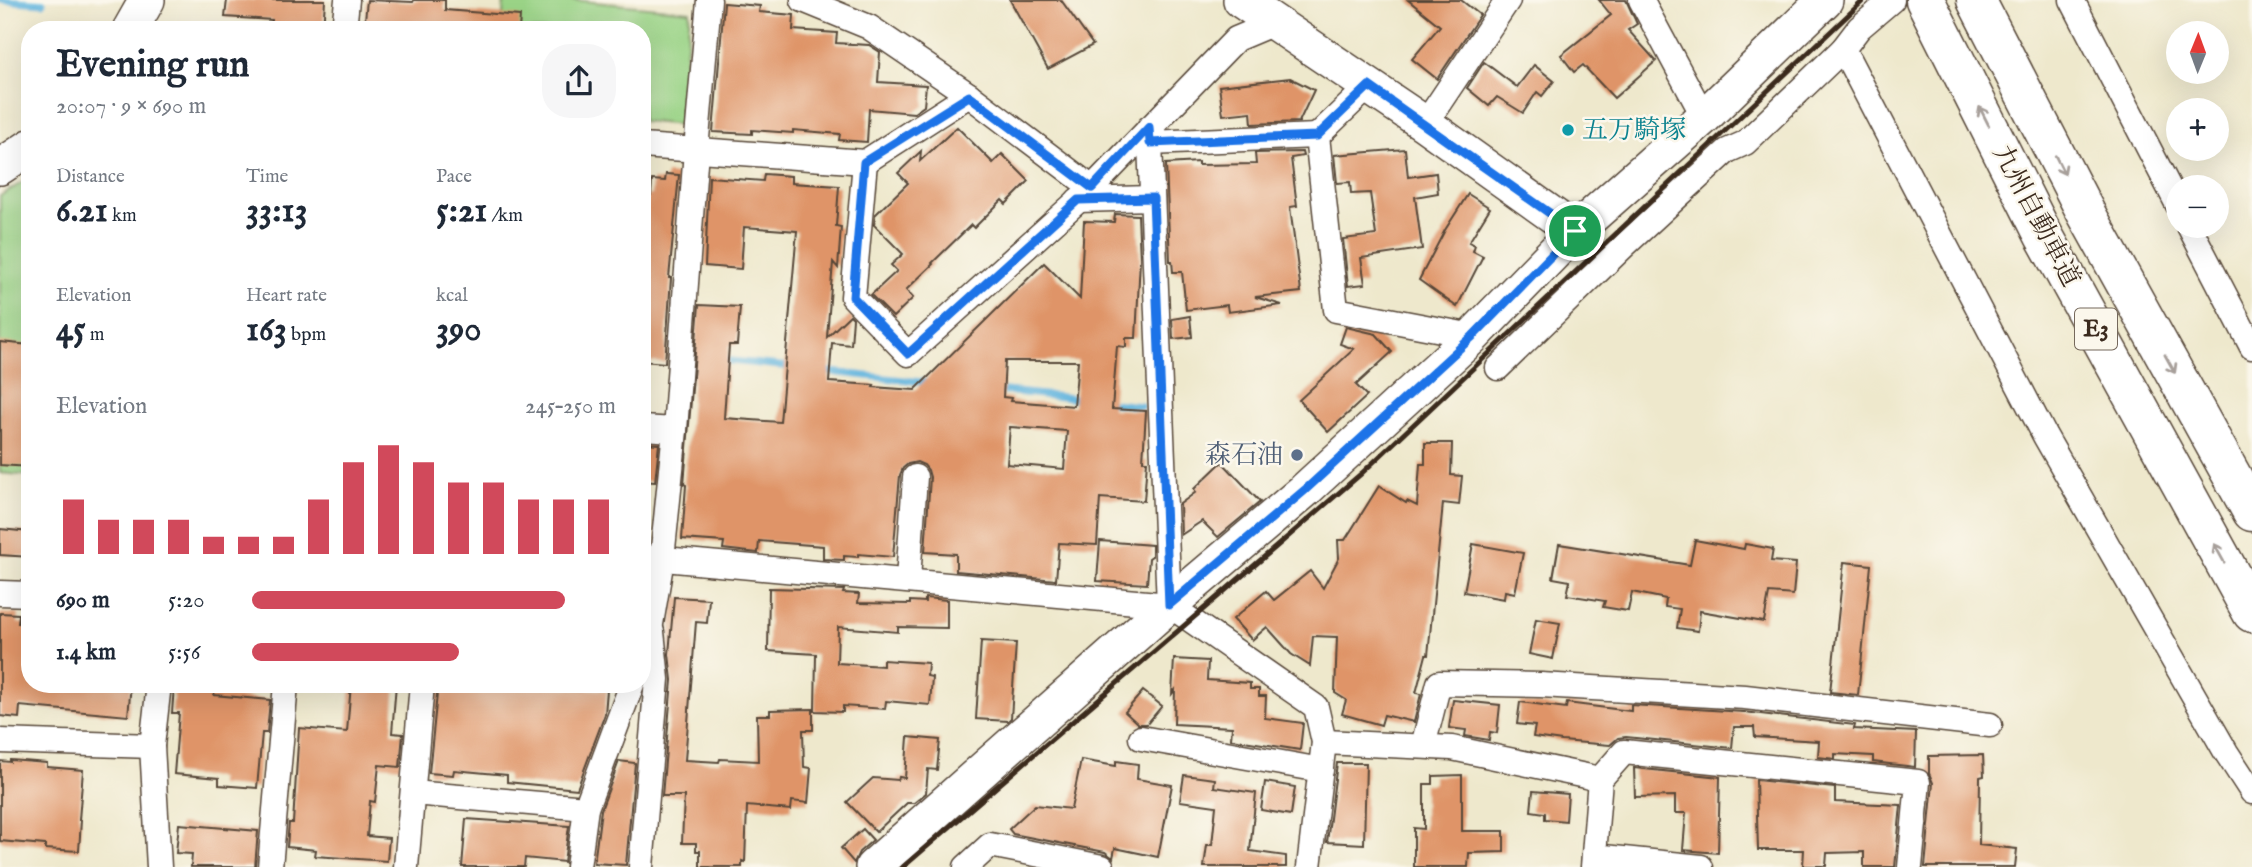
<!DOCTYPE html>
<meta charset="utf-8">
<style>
:root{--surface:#fff;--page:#f6f6f7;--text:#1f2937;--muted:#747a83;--accent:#d1495b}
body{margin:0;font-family:"IM FELL English","Noto Serif JP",serif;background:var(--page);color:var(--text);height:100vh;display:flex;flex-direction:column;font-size:26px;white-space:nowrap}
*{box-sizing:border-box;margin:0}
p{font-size:23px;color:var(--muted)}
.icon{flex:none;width:38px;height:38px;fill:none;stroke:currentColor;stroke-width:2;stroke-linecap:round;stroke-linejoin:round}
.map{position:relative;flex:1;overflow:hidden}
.sheet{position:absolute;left:21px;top:21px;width:630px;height:672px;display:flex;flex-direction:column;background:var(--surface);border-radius:28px;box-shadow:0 7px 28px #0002}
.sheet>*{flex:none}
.needle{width:46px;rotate:1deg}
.buttons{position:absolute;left:2166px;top:21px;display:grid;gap:14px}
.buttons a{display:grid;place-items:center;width:63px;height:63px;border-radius:50%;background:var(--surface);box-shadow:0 7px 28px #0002;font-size:35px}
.pin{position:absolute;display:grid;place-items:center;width:60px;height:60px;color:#fff;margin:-30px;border:4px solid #fff;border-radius:50%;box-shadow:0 2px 7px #0007}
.round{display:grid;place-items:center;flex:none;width:74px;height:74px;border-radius:28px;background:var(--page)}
.head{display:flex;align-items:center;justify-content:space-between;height:119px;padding:0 35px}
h1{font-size:38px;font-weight:700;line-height:52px}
.stats{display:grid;grid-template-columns:repeat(3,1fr);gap:10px;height:119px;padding:7px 35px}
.stats div{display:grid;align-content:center}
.stats b{font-size:35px;font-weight:700}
.stats small{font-size:19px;font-weight:400}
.stats p{font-size:19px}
.chart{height:196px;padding:14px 35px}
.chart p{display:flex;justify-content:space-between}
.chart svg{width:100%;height:126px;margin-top:7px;stroke:var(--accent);stroke-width:6}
ul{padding:0 35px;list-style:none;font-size:23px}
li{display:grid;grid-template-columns:112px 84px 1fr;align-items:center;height:52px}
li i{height:18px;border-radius:9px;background:var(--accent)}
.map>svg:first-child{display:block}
</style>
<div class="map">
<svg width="2252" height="867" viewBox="0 0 2252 867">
<rect width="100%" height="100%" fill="#fbf7ec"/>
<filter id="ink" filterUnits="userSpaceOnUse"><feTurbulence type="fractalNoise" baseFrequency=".0143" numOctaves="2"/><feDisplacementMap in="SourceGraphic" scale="14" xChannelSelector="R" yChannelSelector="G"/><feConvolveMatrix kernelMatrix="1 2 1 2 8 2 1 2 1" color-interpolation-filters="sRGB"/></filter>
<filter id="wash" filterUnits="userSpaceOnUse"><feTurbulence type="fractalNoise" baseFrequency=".00686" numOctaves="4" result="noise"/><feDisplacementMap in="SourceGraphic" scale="28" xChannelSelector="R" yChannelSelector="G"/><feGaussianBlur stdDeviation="1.57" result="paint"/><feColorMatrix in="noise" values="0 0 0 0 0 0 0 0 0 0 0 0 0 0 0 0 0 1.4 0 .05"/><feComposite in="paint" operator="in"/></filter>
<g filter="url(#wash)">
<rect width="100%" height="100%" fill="#eee8cc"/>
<!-- green -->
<g fill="#9ad386" stroke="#6a7e52" stroke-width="2">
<polygon points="504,0 572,0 690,11 680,125 642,121 642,30 502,30"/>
<polygon points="30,178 30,476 0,473 0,196"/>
</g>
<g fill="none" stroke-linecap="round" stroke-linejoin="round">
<!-- stream -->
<g stroke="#63b5de" stroke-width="7">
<polyline points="0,0 43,3"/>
<polyline points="721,360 792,367"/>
<polyline points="822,371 931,383"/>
<polyline points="996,390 1081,399"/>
<polyline points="1103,402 1141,406"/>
</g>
</g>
<g id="blocks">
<!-- building -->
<g fill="#df9468" fill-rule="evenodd">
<polygon points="227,0 325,0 323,30 271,30 272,20 225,17"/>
<polygon points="367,0 413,2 414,0 445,0 445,10 520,16 519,30 364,30"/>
<polygon points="1010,0 1061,0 1093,45 1048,69"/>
<polygon points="1408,0 1461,0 1480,15 1437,79 1412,59 1440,26"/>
<polygon points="1599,0 1626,0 1637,24 1628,30 1656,61 1614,98 1583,65 1574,72 1561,55 1611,15"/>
<polygon points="724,3 760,6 759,12 794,15 793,30 837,33 836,43 869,45 880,52 878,82 926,85 924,106 914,113 869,109 867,142 839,140 840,134 793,130 793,133 752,130 752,134 713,132"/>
<polygon points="1484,62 1517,87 1534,65 1554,81 1542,96 1537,92 1523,113 1497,97 1489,106 1467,88"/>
<polygon points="1290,78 1314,90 1299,122 1252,124 1251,112 1223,115 1219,86"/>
<polygon points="957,127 993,163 1002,154 1029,181 1006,204 1002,200 974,228 971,225 932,263 933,264 906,290 913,298 893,317 871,295 897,271 891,265 903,254 874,225 875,215 908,183 898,173 921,151 920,161"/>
<polygon points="1405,149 1408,177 1436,173 1438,193 1415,197 1422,249 1361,258 1365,284 1348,286 1343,239 1376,235 1370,193 1351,194 1350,182 1337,183 1334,155"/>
<polygon points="1302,152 1303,156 1291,158 1297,206 1290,207 1301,292 1255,297 1282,305 1228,312 1227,305 1186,310 1182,272 1173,272 1172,261 1170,261 1166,164 1198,162 1198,165 1256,164 1255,153"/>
<polygon points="666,174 679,175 669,278 671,278 665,363 642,361 646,317 642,316 642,252 647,195 651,195 652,180 665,181"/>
<path d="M764,174L791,176V183L839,186L836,226L841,227L838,268L833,262L827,337L850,315L853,318L851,345L832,343L829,382L874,385L873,387L915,390L1044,263L1080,299L1084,221L1114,222L1115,214L1138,215L1140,259L1136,338H1126V347L1117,346L1112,409L1146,411L1143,461H1147L1144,501L1100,498L1097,545L1059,543L1056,580L956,571V554L925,552L930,477L928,470L924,465L917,462L908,464L903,468L900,475L893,557L858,554V557L844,556V560L823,559V546L759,541L758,553L723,549L724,542L682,539L686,485L684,484L699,305L740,307L737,345H729L724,418L780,422L797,231L744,227L741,269L705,266L709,177L763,181ZM1005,361H1078L1074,406L1011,401L1012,398L1003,397ZM1010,427L1067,431L1064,469L1007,464Z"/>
<polygon points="1468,194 1490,208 1469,242 1475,245 1473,251 1483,256 1457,307 1419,280 1445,230"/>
<polygon points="1190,316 1192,337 1173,339 1172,319"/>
<polygon points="1346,327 1376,334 1392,352 1356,385 1367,396 1328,432 1299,400 1354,349 1340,344"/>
<polygon points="0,342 30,345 30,467 0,465"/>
<polygon points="642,443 659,444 655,482 642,481"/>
<polygon points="1425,443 1452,443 1451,475 1462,476 1459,505 1443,503 1428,655 1426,655 1416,693 1421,694 1414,722 1384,715 1381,725 1342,714 1346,700 1335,693 1337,637 1313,636 1310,666 1291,654 1267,627 1252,640 1233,619 1266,591 1274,600 1310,571 1323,588 1339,558 1338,540 1345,540 1379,486 1406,503 1407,501 1417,506 1420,464 1425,464"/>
<polygon points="1222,462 1260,502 1218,537 1202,521 1181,535 1180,504 1196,492 1194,489"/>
<polygon points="0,529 30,532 30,557 0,555"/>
<polygon points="1695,540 1744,549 1745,544 1773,549 1771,561 1796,563 1793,595 1769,593 1764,622 1700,611 1698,631 1677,628 1680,609 1665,607 1666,599 1632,592 1628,611 1603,607 1605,601 1567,595 1570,581 1553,578 1559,544 1690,565"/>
<polygon points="1100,541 1152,545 1152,556 1149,558 1147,584 1097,581"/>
<polygon points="1473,544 1523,553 1515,593 1505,591 1504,599 1464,592"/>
<polygon points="1844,562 1871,565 1858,695 1830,692"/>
<polygon points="769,588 844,590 843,593 859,594 858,603 910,604 910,601 925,602 925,598 947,600 947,628 898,627 898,632 838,627 837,663 883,666 883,660 928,663 927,676 932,677 930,705 886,701 885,709 843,706 843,712 815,711 816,654 768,651"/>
<polygon points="674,597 709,599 707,623 696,622 685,760 719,762 720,759 758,761 757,715 770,715 770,710 813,709 813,730 803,730 804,767 811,768 808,803 792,801 791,810 747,806 745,862 742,861 742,867 700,867 700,851 696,851 696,843 682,843 684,796 662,796 672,680 669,654"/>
<polygon points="0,613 19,614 18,623 30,624 30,684 131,684 128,716 20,706 19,718 0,716"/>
<polygon points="1536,619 1560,623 1553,659 1529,654"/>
<polygon points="981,641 1016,643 1011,718 1008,721 976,719"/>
<polygon points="1174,659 1208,661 1207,680 1250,683 1250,689 1259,689 1259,696 1266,696 1265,718 1303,723 1300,750 1231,739 1232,727 1174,724 1175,690 1172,694"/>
<polygon points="351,684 396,684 392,733 403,734 400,767 379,765 375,802 370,801 367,836 389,838 387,861 315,856 316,850 287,847 289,823 293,823 299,728 347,732"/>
<polygon points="438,684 525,685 607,690 605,714 577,789 507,782 507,775 454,770 453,775 429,773"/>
<polygon points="174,686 215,689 214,695 270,700 267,733 262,733 257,788 219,785 219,778 174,774 179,713 172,713"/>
<polygon points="1143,691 1162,706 1147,724 1138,724 1125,712"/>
<polygon points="1453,700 1500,705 1497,733 1490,732 1489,740 1465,736 1466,730 1449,728"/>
<polygon points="1520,702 1566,708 1567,703 1631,711 1631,705 1744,712 1855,725 1854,729 1916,732 1915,767 1873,762 1873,756 1835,754 1835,759 1818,757 1819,741 1755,737 1754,727 1734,727 1732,748 1626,737 1618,738 1610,745 1562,741 1533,737 1535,726 1517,724"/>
<polygon points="908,737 940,740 937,770 928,769 926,793 914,803 907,803 876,832 847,802 873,778 898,780 899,777 905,778"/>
<polygon points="1983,755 1984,776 1980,777 1979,845 2017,849 2015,867 1925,867 1933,783 1929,773 1929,756"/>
<polygon points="10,760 47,763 47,767 83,770 79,820 81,820 79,851 45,849 45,845 0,841 0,761 10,762"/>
<polygon points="1081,760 1116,766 1116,761 1138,764 1137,779 1172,785 1158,857 1115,848 1113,858 1105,852 1013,834 1009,829 1035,805 1071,809"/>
<polygon points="619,761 635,763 626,865 594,863 601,810"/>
<polygon points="1337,763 1366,763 1364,844 1327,842"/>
<polygon points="1634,768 1720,777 1718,853 1683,850 1686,813 1675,813 1675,796 1635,797"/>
<polygon points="1184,775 1215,779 1214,787 1256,793 1250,851 1286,856 1286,867 1204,867 1207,845 1212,845 1216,806 1180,801"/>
<polygon points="1462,775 1462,831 1504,831 1504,852 1469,853 1468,867 1414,867 1414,828 1424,829 1424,784 1433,784 1433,776"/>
<polygon points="1756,780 1835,788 1835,802 1901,805 1895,867 1864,867 1864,852 1827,853 1826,866 1803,866 1804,850 1758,850"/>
<polygon points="1265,782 1295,787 1291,815 1261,810"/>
<polygon points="1533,791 1568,794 1566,821 1545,819 1545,813 1531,811"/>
<polygon points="466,819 569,826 564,862 525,858 524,867 462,867"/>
<polygon points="179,824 258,831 255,867 191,867 192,854 176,853"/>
<polygon points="863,829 873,840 859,852 854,863 841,848"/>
</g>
</g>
</g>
<g filter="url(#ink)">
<use href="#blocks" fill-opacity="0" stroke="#564638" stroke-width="2"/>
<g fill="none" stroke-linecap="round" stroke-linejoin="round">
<!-- street casing -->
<g stroke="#564638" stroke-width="27">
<g id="street">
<polyline points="803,0 869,27 969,95 1092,188"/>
<polyline points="1641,0 1704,117"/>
<polyline points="2072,0 2179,207"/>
<polyline points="344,30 347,0"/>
<polyline points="1843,49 2045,436 2226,752 2252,792"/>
<polyline points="1369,86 1317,136 1336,310 1473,336"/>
<polyline points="1425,124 1508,0"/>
<polyline points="1149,128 1150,143 1317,136"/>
<polyline points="1150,143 1169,605"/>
<polyline points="642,146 865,162 969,95"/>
<polyline points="865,162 853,297 908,354 1092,188 1236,39 1274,23"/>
<polyline points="1078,200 1152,198"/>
<polyline points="2189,226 2252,347"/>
<polyline points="1498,368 1626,244 1727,151 1745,143 1843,49 1859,28 1892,0"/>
<polyline points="642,428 675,430"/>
<polyline points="642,557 1169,605 1316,707 1324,742 1309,867"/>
<polyline points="908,580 915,477"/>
<polyline points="0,593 30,594"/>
<polyline points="642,652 651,624 662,559 675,430 696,150 709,0"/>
<polyline points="159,684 152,746 159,867"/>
<polyline points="1141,738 1321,770"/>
<polyline points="0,741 152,746"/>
<polyline points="1324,742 1452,748 1600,779"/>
<polyline points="1423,746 1439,683 1541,685 1745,697 1990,725"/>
<polyline points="413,793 586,808"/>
<polyline points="1594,856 1701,867"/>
<polyline points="270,867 286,684"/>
<polyline points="406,867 422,684"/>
<polyline points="578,867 586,808 632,684"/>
<polyline points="641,867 657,679 652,632"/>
<polyline points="966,867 990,845 1102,867"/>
<polyline points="1593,867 1600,779 1624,752 1918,782 1910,867"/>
</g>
</g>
<!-- secondary casing -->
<g stroke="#564638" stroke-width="38">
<g id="secondary">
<polyline points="1241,0 1425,124 1575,231"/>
<polyline points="130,30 147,0"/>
<polyline points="0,167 30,147"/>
<polyline points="873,867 1169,605 1305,490 1473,336 1575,231 1704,117 1825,0"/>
</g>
</g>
<!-- highway casing -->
<g stroke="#564638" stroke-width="41">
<g id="highway">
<polyline points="1925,0 2043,234 2252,613"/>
<polyline points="1976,0 2086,213 2252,512"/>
</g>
</g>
<!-- street -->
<use href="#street" stroke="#fff" stroke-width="24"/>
<!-- secondary -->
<use href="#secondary" stroke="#fff" stroke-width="35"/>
<!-- highway -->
<use href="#highway" stroke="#fff" stroke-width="38"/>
<!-- rail -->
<polyline stroke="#3b2a1e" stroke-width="5" points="903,867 1362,473 1864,0"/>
</g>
<!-- one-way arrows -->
<defs><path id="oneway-shaft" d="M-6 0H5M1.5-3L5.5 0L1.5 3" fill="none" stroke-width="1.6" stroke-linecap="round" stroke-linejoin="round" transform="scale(1.75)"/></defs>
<g stroke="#a79f9a">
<use href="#oneway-shaft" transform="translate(1984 116) rotate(-117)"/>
<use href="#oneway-shaft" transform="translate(2060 165) rotate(63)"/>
<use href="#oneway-shaft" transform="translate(2170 364) rotate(61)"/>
<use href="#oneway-shaft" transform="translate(2219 553) rotate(-119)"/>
</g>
</g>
<g fill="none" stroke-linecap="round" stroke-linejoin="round" filter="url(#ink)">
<!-- route casing -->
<g stroke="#fff" stroke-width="14">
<polygon id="route" points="1369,86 1575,231 1473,336 1305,490 1169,605 1153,198 1078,200 908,354 853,297 864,162 969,96 1092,188 1149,127 1150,143 1317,136"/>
</g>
<!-- route -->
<use href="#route" stroke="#1a73e8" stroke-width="9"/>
</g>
<!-- markers -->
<circle fill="#0f9aa8" stroke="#fbf7ec" stroke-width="2.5" cx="1568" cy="130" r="7"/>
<circle fill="#5c6f8a" stroke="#fbf7ec" stroke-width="2.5" cx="1297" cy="455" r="7"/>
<g text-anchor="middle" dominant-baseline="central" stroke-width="5" stroke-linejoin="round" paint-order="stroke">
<!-- shield labels -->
<rect fill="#fbf7ec" stroke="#75685c" stroke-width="2" x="2075" y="308.5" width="42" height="41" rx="5"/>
<g font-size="24" font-weight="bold" fill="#3b2a1e">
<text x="2096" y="329">E3</text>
</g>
<!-- culture labels -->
<g font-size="26" fill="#0d838f" stroke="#fbf7ec" text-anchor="start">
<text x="1582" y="130">五万騎塚</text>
</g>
<!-- street labels -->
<g font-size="26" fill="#3b2a1e" stroke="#fbf7ec">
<text transform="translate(2036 216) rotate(62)">九州自動車道</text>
</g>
<!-- service labels -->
<g font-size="26" fill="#4e5e75" stroke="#fbf7ec" text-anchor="end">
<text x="1283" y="455">森石油</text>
</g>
</g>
</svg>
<div class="buttons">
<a><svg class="needle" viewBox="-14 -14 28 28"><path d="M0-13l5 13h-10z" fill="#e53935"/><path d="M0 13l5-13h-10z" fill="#747a83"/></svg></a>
<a>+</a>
<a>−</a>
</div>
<div class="pin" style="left:1575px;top:231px;background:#1e9e55"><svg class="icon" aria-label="arrive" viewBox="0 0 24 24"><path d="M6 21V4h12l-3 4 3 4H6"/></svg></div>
<section class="sheet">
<div class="head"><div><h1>Evening run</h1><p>20:07 · 9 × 690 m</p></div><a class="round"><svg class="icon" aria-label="share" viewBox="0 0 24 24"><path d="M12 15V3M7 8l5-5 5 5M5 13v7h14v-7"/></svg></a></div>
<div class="stats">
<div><p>Distance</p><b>6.21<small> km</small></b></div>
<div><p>Time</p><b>33:13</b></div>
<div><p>Pace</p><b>5:21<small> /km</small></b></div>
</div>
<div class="stats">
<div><p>Elevation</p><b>45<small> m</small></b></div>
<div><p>Heart rate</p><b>163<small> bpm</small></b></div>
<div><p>kcal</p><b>390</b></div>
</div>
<div class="chart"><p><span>Elevation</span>245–250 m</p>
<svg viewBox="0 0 160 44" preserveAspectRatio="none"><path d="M5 44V25M15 44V32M25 44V32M35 44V32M45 44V38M55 44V38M65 44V38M75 44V25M85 44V12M95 44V6M105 44V12M115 44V19M125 44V19M135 44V25M145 44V25M155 44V25"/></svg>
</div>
<ul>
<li><b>690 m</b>5:20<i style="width:86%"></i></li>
<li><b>1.4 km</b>5:56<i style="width:57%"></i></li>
</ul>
</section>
</div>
